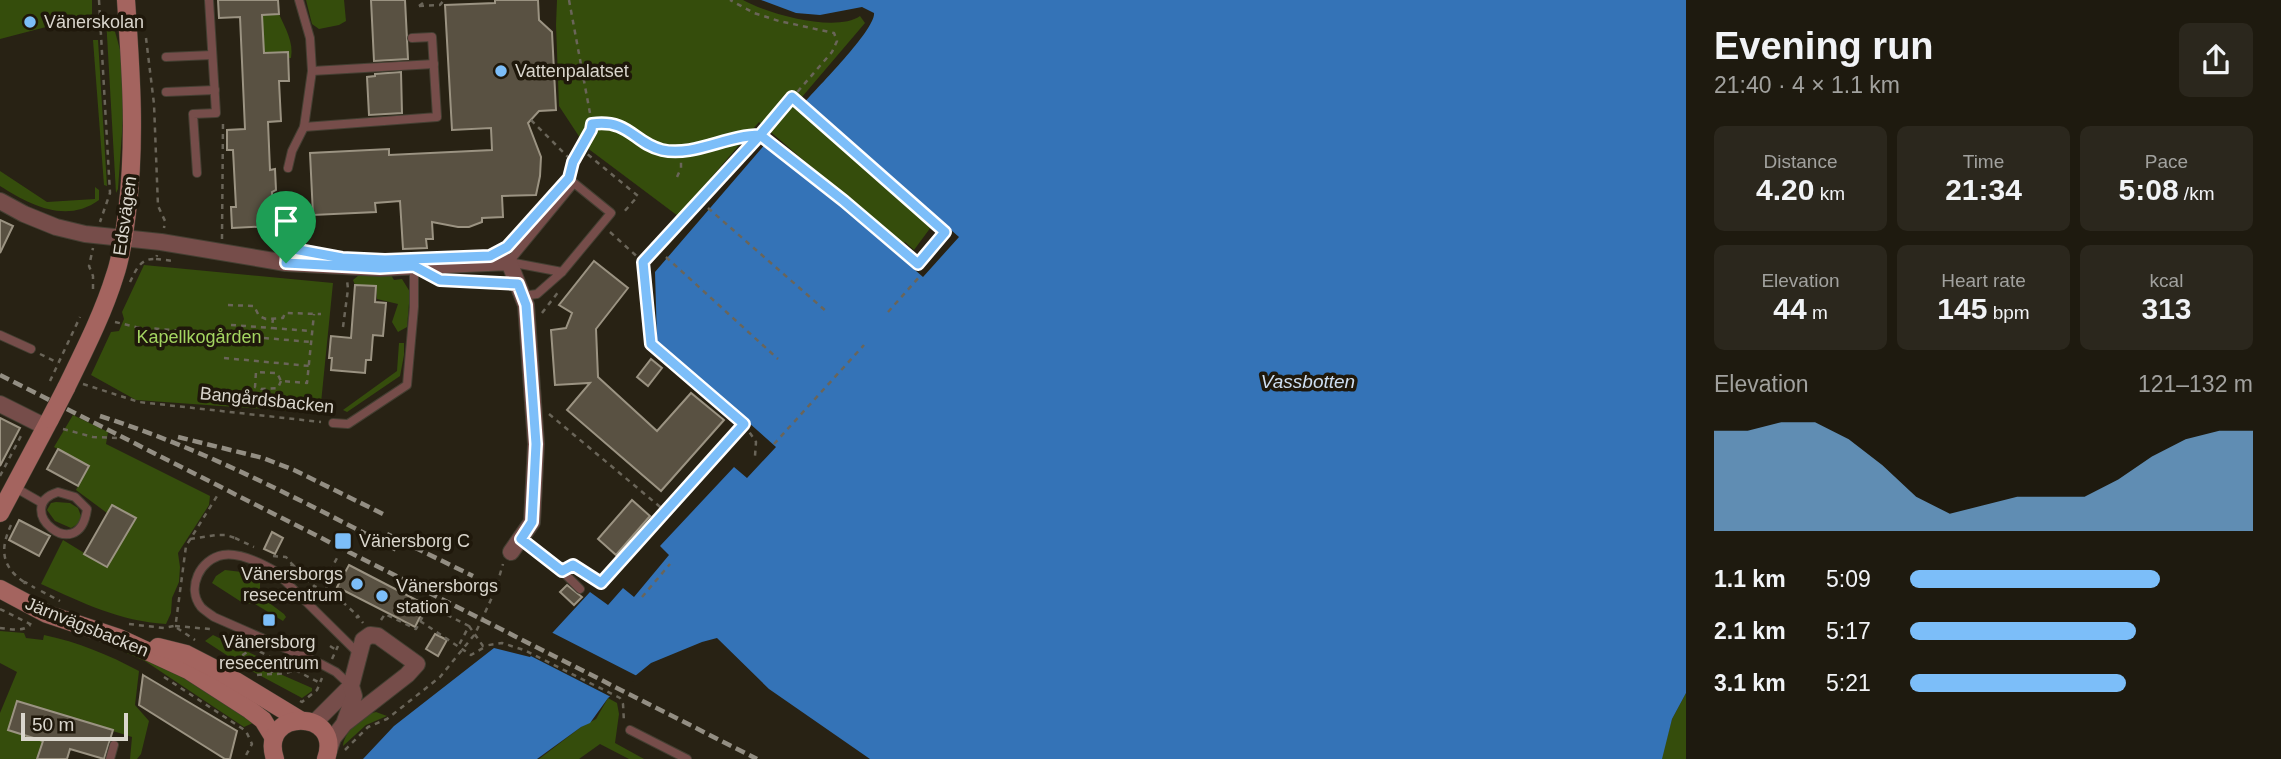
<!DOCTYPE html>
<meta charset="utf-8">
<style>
:root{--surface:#1e1a0f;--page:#2b271d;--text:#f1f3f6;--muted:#a1a19e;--accent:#7cbef9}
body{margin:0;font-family:Helvetica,sans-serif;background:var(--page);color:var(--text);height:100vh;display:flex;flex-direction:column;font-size:26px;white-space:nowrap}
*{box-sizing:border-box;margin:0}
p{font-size:23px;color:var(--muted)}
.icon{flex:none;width:38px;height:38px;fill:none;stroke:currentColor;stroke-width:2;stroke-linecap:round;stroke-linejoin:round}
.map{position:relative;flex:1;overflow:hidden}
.drawer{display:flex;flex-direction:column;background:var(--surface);width:595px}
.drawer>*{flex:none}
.scale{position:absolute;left:21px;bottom:18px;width:107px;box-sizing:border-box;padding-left:7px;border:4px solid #dad6cd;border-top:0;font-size:19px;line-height:24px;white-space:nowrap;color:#dad6cd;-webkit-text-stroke:5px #1f180b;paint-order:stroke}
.pin{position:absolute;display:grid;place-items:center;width:60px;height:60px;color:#fff;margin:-72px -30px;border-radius:50% 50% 50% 0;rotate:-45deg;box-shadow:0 0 7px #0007}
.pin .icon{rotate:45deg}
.round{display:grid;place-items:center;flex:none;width:74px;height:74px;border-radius:10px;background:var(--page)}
.summary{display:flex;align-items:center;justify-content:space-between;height:119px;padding:0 28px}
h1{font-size:38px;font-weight:600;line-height:52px}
.metrics{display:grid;grid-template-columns:repeat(3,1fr);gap:10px;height:119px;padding:7px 28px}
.metrics div{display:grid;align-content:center;border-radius:10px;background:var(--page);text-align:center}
.metrics b{font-size:30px;font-weight:600}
.metrics small{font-size:19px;font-weight:400}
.metrics p{font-size:19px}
.chart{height:196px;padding:14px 28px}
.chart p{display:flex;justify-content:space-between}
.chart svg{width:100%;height:126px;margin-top:7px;fill:var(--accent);opacity:.7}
ul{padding:0 28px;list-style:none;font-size:23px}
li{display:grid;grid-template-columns:112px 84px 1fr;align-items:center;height:52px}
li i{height:18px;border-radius:9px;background:var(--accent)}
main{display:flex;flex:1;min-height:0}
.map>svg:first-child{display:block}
</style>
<main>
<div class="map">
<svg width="1686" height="759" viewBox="0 0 1686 759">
<rect width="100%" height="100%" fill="#282214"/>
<!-- green -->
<g fill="#354d0c">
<polygon points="0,0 92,0 92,15 0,39"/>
<polygon points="306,0 344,0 346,21 339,25 319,29 312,24"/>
<path d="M557,0H743C768,14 836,33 860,16L865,23L796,104L931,227L914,250L905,242L902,245L759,122L678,216L586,147L559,106L556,25Z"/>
<path d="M279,14C285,28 294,42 291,58H288V52L264,53L257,15Z"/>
<polygon points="111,17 122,57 123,118 118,189 116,193 106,18"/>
<polygon points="93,40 98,40 107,186 104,185"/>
<path d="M0,171L47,202L95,199V187L99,190V200C66,224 30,205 0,186Z"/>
<polygon points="144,265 333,283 320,413 136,400 91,375 111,332 119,331 124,319 122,312"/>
<polygon points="359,275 391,275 394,280 402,279 410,292 407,327 398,332 392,322 398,304 377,299 376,286 355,285 353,280"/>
<polygon points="399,343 404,343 404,355 400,376 347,412 343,410 397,371"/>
<path d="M73,415L108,432L106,444L210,496L209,505L178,553L180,567L179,582L172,598L171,613L166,624C119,621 83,603 41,584L63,540L107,567L135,519L112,505L107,513L76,490L88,466L54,447Z"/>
<polygon points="56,502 70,503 78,508 81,516 78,524 71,528 55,521 47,510 51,503"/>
<polygon points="225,570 242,572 260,579 260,596 284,614 286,617 283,621 255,604 243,603 212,583 216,576"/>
<path d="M0,631L24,633L26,638L43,640L44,635C78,642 109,655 139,671L135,705L149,721L141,754L137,759H130L132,737L17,701L8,730L43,741L37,759H0V713L17,672L0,663Z"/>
<polygon points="213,635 273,664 280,674 312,688 312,691 302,698 248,669 205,641"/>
<path d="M122,651C162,655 222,698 253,723L244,727L145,661Z"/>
<polygon points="1686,693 1686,759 1661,759 1672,719"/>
<polygon points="608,698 617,703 619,714 615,743 644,759 629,759 600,744 579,759 539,759 581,727 596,719"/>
<path d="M376,712L387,716L366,725L343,746C344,732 362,715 376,712Z"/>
</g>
<!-- water -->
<path fill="#3473b7" d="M761,0H1686V693L1672,719L1662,759H870L769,689L717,638L702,642L651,663L608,698L590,723L581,727L537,759H363L394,726L494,648L530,657L590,592L608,605L623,588L634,597L669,555L660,546L734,467L747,478L776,447L657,341L655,272L767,142L923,277L959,237L805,102C818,87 876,29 874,13L862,7L820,15L796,13Z"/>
<!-- pier -->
<polygon fill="#282214" points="549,631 639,677 613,698 521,651 529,653"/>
<!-- building -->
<g fill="#595142" stroke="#9b9382" stroke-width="2">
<polygon points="218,0 278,0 279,14 262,15 264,53 288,52 289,81 279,81 281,121 268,122 270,170 275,169 276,190 272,192 273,226 232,228 231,207 236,207 233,150 227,150 227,130 245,129 240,17 219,18"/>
<polygon points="371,0 405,0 408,59 374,61"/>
<polygon points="495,0 538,0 539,20 552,32 556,110 539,111 528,123 541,157 540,176 536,195 502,196 503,217 482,218 482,222 469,227 458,227 432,222 433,239 426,239 427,248 403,249 400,201 375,203 376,212 313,215 310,153 389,149 389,155 492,150 491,128 452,130 445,5 495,3"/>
<polygon points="401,72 402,113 369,115 367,77 375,76 375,74"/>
<polygon points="0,220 13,226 0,253"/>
<polygon points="594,261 628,288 596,329 598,377 657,431 691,393 724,420 661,491 567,410 590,383 555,385 551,330 566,328 572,313 559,305"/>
<polygon points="355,285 376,286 375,302 386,303 383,336 373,335 371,360 366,360 365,373 331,370 332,358 329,358 331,336 351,338"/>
<polygon points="651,359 662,368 648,386 637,377"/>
<polygon points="0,418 20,428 0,466"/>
<polygon points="58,449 89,466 78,486 47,469"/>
<polygon points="632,500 650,516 616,555 598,539"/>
<polygon points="112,505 136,518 107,567 84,554"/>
<polygon points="19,520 50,536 39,556 9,540"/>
<polygon points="272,532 283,538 275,554 264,549"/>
<polygon points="349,565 426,605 415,627 337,587"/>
<polygon points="567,585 582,597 574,605 560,592"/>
<polygon points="435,634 447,640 438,656 426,649"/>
<polygon points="143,675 237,731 230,759 225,759 139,705"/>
<polygon points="17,701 113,730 104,759 70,749 67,759 37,759 43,741 8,730"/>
</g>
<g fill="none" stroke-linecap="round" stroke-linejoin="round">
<!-- lane casing -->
<g stroke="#443f32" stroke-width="10">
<g id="lane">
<polyline points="166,57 212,55"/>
<polyline points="312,71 434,64"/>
<polyline points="166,92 215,90"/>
<polyline points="304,127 437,117 432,37 412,38"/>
<polyline points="288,168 292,151 304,127 312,71 310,38 299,0"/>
<polyline points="197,173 193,114 216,113 209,0"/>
<polyline points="286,263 290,228 289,198"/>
<polyline points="522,296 537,294 562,272 611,213 574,183 509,262 562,272"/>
<polyline points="0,335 31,349"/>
<polyline points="333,423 348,424 407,385 414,307 414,266 440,280 518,284"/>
<polyline points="14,487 42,503"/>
<path d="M58,492L75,497L87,509C79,568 10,507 58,492Z"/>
<polyline points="521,539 562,571 580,589"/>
<path d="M351,686L336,672L321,664L214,617C210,614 205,611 201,607C186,588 200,559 223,555C240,552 261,563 275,571L358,653"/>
<polyline points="630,730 687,759"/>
<polyline points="110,759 114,745"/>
</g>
</g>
<!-- street casing -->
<g stroke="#443f32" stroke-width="18">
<g id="street">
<polyline points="0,201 24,214 56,227 85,234 161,242 286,263 380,268 509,262 526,305 536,444 532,522 511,552"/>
<polyline points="0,404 46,427"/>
<polyline points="314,723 351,686"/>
<polyline points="328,753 333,738 344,724 354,696 351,686 363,640 370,635 378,636 417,664 407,675 344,724"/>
</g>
</g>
<!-- secondary casing -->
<g stroke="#443f32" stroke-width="19">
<g id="secondary">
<path d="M66,388C84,351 103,314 115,275C122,255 124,234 127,213C136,139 131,73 126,0"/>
<polyline points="0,513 50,419"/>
<polyline points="0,589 47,614 119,638 188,670 250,710 263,720 274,738"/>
<polyline points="158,647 186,654 221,672 300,720"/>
<path d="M275,759C258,708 344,708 326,759"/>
</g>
</g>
<!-- path -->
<g stroke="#6a6559" stroke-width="2.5" stroke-dasharray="5 5" stroke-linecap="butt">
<polyline points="99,0 110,193 100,222"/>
<path d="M569,0L592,124C589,139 575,158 569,175"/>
<polyline points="419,6 440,5 444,0"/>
<polyline points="419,6 427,0"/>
<polyline points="146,38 154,104 158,206 165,221 164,228"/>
<polyline points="531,120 573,162"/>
<path d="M592,124C631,119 636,146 665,150C694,155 740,128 759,135C768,138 785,155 793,162C835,195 877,229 918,264L945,232L792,97"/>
<polyline points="580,148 638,196 623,213"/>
<polyline points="677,177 681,168 681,151"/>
<polyline points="708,208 827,312"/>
<polyline points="610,232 643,262 651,344 744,424 756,442 755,456"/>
<polyline points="222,239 223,121"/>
<polyline points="666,257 778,359"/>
<polyline points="156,259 174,261"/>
<polyline points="643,262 760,135 832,52 837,41 834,33 779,21 754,13 730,0"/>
<path d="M130,282C136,270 140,258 156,259L157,255"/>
<polyline points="93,289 93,276 89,266 93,248"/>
<polyline points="228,305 254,306 259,316 266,319 283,318 285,313 321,314"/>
<polyline points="888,312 921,275"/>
<polyline points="542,313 559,291"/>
<polyline points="273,318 272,328 311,331"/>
<polyline points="115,322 136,327 311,342"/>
<polyline points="231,325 272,328"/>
<polyline points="343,327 348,289 347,280"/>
<polyline points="40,354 58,363"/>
<polyline points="224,358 310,366"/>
<polyline points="50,381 80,317"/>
<polyline points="281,381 278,388 261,389 255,387 256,372 277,373 281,381 307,383 314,314"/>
<polyline points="83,384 139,402 321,422"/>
<polyline points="549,414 665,511"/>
<polyline points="63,429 93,437 118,438"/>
<polyline points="774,444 864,345"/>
<polyline points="0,476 23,432"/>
<path d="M11,525C0,549 1,566 24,582"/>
<polyline points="235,538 254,547"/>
<polyline points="190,539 216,535 226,535 235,538 234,540"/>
<polyline points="273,556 286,557 292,564 291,566"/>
<polyline points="292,564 314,586"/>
<polyline points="572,566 573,565 601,583 743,424"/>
<polyline points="24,584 25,582 35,588"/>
<polyline points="313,588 314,586 335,595 333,598"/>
<polyline points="41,591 60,601"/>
<polyline points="326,591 329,573 337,558"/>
<polyline points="335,595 358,616"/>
<polyline points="642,597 670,564"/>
<polyline points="429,606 469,626 459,645"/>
<polyline points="0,609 34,626"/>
<polyline points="356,618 358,616 363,623"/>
<polyline points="381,620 385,614 416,629 429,605"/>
<polyline points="420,621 471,655 485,647"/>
<polyline points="129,624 164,628 174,626 176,622 186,546 217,496"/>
<polyline points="175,626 210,629"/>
<polyline points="469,626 483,646 502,643 524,650 620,698 623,704 624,722"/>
<path d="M0,628C10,629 23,632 30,625"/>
<polyline points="177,628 195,640"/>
<polyline points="330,646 336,650"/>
<polyline points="251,647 320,683"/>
<polyline points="332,659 338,646"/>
<polyline points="234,661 253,648"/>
<polyline points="272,673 271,664 274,660"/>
<path d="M257,675C270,673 283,676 295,670"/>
<polyline points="164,677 246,731 252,744 244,759"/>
<polyline points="300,701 302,702 317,690 322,678"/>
<polyline points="345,750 368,727 387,719 440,677 475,634 495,591 503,564"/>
</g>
<!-- lane -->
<use href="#lane" stroke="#764d4a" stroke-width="8"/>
<!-- street -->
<use href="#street" stroke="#764d4a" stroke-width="16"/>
<!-- secondary -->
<use href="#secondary" stroke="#a4645f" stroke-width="18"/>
<!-- rail -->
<g stroke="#938e83" stroke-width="4.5" stroke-dasharray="10 5" stroke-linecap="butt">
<polyline points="0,375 757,759"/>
<path d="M100,416C204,449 300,500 397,550"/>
<polyline points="178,437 263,458 294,470 383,514"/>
<polyline points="387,534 473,576"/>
</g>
<!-- secondary-bridge casing -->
<g stroke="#443f32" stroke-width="19" stroke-linecap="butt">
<polyline id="secondary-bridge" points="50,419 66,388"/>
</g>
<!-- secondary-bridge -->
<use href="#secondary-bridge" stroke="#a4645f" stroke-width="18"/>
</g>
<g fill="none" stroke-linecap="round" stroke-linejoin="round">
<!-- route casing -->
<g stroke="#fff" stroke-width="14">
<path id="route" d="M286,263L380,268L414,266L440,280L518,284L526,305L536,444L532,522L521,539L562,571L573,565L601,583L744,424L651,344L643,262L760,135L844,201L918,264L945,232L792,97L760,135C727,135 694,157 662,150C633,143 630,119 592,124L591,130L573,162L569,178L507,247L490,256L385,260L342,258L288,248L286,263"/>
</g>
<!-- route -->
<use href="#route" stroke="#7cbef9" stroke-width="9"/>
</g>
<!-- markers -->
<g fill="#7cbef9" stroke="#1f180b" stroke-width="2.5">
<circle cx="30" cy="22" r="7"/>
<circle cx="501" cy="71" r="7"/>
<rect x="334" y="532" width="18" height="18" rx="3.5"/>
<circle cx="357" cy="584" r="7"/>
<circle cx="382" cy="596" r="7"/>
<rect x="262" y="613" width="14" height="14" rx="3.5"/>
</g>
<g text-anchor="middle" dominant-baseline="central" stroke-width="7" stroke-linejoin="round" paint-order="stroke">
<!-- poi labels -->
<g font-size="18" fill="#dad6cd" stroke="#1f180b" text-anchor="start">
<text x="44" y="22">Vänerskolan</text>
<text x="515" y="71">Vattenpalatset</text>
<text x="359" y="541">Vänersborg C</text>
<text x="343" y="574" text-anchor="end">Vänersborgs<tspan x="343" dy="21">resecentrum</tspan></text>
<text x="396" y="586">Vänersborgs<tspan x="396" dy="21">station</tspan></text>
<text x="269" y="642" text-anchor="middle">Vänersborg<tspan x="269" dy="21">resecentrum</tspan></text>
</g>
<!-- street labels -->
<g font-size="18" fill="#dad6cd" stroke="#1f180b">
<text transform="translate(125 216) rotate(-82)">Edsvägen</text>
<text transform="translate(267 400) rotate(6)">Bangårdsbacken</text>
<text transform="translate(87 627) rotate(22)">Järnvägsbacken</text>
</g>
<!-- park labels -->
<g font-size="18" fill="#a4d561" stroke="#1f180b">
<text x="199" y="337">Kapellkogården</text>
</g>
<!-- water labels -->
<g font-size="19" font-style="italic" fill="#cedef1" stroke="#1f180b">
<text x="1308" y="381">Vassbotten</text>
</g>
</g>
</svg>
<div class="scale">50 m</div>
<div class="pin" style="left:286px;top:263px;background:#1e9e55"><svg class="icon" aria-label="arrive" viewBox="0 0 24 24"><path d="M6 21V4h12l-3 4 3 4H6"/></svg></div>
</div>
<section class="drawer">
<div class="summary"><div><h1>Evening run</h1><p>21:40 · 4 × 1.1 km</p></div><a class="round"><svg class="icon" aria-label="share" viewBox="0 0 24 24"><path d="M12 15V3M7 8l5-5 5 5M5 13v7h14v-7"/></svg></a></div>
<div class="metrics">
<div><p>Distance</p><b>4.20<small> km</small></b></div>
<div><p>Time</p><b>21:34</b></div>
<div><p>Pace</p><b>5:08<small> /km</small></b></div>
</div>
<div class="metrics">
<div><p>Elevation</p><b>44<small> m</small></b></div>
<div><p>Heart rate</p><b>145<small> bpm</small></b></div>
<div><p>kcal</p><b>313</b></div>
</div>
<div class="chart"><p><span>Elevation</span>121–132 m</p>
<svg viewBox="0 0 160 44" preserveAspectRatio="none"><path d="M0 44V9L10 9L20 6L30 6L40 12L50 21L60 32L70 38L80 35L90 32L100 32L110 32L120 26L130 18L140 12L150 9L160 9V44z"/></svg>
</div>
<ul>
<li><b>1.1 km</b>5:09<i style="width:73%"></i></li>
<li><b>2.1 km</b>5:17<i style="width:66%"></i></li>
<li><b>3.1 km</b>5:21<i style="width:63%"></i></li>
</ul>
</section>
</main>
